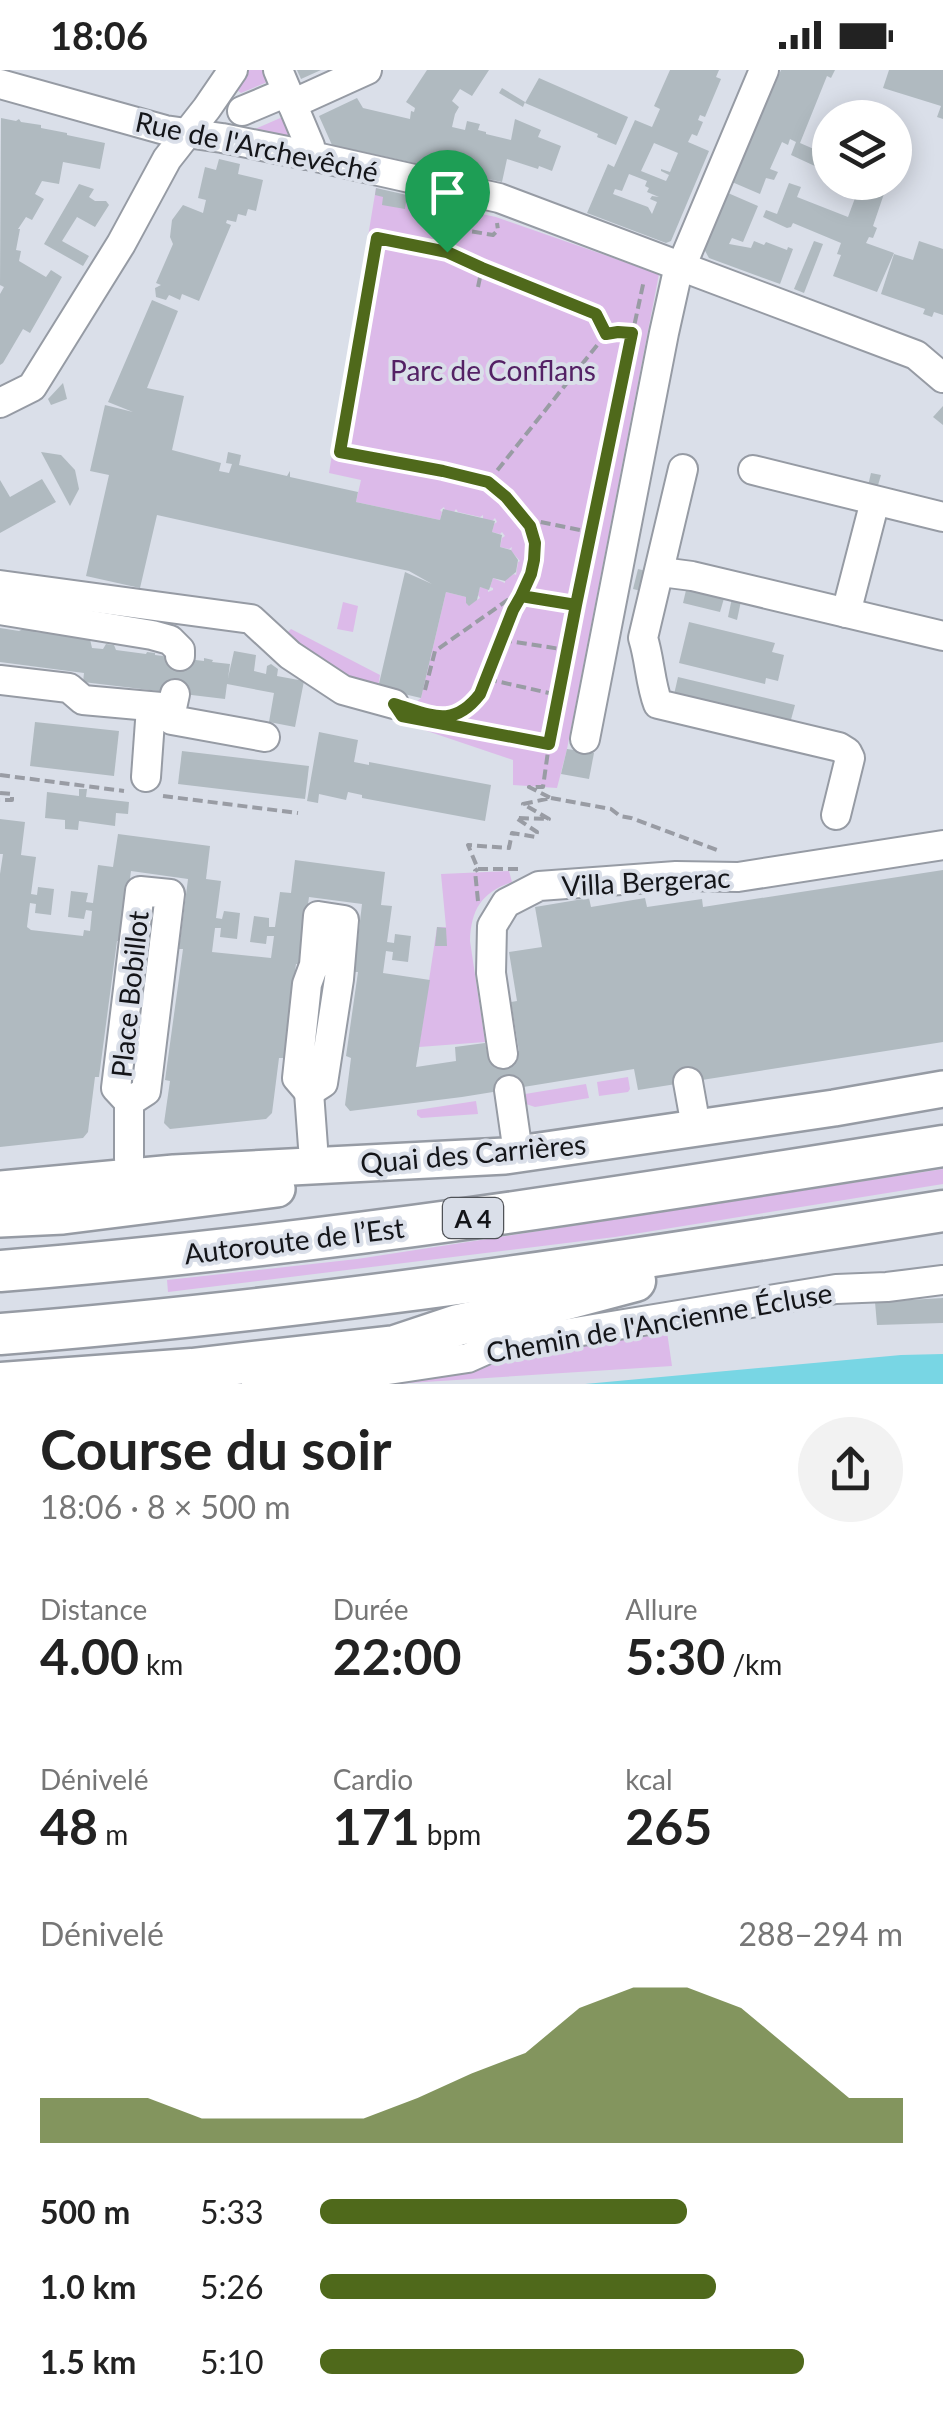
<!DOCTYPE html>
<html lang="fr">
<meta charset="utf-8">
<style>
:root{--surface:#fff;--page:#f2f2f2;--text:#222;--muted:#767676;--accent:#4f691b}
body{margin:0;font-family:Lato,sans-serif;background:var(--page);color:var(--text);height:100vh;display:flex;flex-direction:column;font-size:38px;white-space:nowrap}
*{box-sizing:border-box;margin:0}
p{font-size:32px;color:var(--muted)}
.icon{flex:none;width:55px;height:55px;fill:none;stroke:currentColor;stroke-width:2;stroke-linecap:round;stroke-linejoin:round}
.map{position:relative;height:1314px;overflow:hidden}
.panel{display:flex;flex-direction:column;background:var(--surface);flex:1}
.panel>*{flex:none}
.tools{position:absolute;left:812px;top:30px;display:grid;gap:20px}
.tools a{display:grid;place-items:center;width:100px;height:100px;border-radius:50%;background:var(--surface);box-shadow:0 5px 25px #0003;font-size:50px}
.pin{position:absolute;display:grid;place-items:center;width:85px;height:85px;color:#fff;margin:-102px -42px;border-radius:50% 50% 50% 0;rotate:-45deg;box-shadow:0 0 10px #0007}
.pin .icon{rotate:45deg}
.round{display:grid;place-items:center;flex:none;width:105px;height:105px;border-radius:52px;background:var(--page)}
.head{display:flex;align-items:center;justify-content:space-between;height:170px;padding:0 40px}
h1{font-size:55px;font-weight:700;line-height:75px}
.stats{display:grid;grid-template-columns:repeat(3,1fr);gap:15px;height:170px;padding:10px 40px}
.stats div{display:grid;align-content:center}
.stats b{font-size:50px;font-weight:700}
.stats small{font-size:28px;font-weight:400}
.stats p{font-size:28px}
.chart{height:280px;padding:20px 40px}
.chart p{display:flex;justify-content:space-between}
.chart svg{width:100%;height:180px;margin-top:10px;fill:var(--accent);opacity:.7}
ul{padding:0 40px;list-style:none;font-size:32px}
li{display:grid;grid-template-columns:160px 120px 1fr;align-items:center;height:75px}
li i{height:25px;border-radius:12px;background:var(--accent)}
.status{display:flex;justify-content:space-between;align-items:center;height:70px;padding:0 50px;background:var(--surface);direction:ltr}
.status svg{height:28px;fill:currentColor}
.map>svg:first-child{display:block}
</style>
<div class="status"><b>18:06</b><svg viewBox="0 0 49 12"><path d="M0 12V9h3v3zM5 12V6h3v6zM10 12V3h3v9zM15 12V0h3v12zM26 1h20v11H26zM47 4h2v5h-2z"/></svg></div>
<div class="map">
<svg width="943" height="1314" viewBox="0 0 943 1314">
<rect width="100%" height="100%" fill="#dadfe9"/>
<!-- green -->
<g fill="#dcbae9">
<polygon points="244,0 272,0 272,10 241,23 236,19"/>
<polygon points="285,46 296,74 258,66 255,59"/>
<polygon points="376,118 429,133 496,147 659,204 567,679 557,718 513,715 513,690 350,635 352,617 416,632 421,628 446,522 466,527 466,533 469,535 480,528 478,525 480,517 488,519 488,522 493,520 493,518 490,517 493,508 505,513 505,509 514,504 516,505 518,492 520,491 511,481 512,477 509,479 500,477 502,468 505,466 502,462 500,464 492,462 494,454 497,452 495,448 492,451 483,449 483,445 480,447 458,442 456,439 454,442 445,440 444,437 440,440 442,442 440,450 356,432 361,410 329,403"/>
<polygon points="343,532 358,536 353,562 337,559"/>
<polygon points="291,559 380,605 378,617 332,607 283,567"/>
<path d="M509,801L512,812C482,822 471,839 470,871L485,972L419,977L437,857H446L441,804Z"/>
<polygon points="628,1007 630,1019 628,1022 599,1026 597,1012"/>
<polygon points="586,1014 589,1028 535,1037 526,1034 525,1024"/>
<polygon points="476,1031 478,1044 421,1048 417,1045 417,1040"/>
<polygon points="943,1099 943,1114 615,1167 168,1222 167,1210 357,1189"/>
<polygon points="666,1255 672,1296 394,1314 395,1309 497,1290 500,1281"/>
</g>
<!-- water -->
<polygon fill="#78d6e4" points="943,1284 943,1314 585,1314 901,1285"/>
<!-- building -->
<g fill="#b0bac0" fill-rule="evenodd">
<polygon points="297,0 321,0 301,9"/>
<polygon points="427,0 489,0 472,26 460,19 452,31 459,37 455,44 452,57 465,60 467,51 480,54 478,60 486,62 486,64 511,70 515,49 541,60 538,67 561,76 552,101 539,96 538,99 507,89 502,112 332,75 319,46 357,28 363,38 410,49 411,41 414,42 415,38 406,32"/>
<path d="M670,0H719L716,7L721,9L705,47L700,45L698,50L703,52L697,66L692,64L688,72L709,81L671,171L666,173L587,143L608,94L614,97L635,50L652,57L660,39L654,36ZM654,73L678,83L670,102L661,99V101L669,105L666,111L641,101ZM629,104L647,111L645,116L649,118L647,122L659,127L652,126L650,129L657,132L652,144L648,137L613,124L615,119L622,121Z"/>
<polygon points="781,0 835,0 831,8 827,6 800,73 830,86 830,103 791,85 796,72 790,69 788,75 782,72 770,99 778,102 774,110 766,108 760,124 732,112"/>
<polygon points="889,0 943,0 943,49 937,47 941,36 883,18"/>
<polygon points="539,8 628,47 616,75 597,67 598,64 525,33"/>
<polygon points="502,18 525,32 523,37 499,23"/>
<polygon points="1,48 16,51 19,49 21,52 41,55 41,58 67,63 67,65 105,73 100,99 63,92 59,114 42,111 35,124 44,129 32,150 26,147 18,159 20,159 16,180 21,181 19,191 46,207 51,200 62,207 30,263 23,259 3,293 0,295 0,224 4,217 0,215"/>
<polygon points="219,89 240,94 238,104 263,110 256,141 248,139 246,146 238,144 236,152 227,150 226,153 231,155 199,231 182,224 180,230 169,225 166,230 156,227 155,218 161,215 156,213 173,174 170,167 172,150 183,135 203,143 206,130 198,128 205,97 216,100"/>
<polygon points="861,112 888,112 873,156 877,158 873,168 869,167 866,173 894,183 877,222 833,206 841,185 837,184 841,173 793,153 791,157 787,158 763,147 766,140 777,144 789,113 801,117 797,127 848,147"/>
<polygon points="79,114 94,119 89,127 95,131 106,131 109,135 95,157 77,147 62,171 89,186 83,196 44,174"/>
<polygon points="376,118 407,125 405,139 382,135 383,127 375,125"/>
<polygon points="728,123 758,136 743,172 732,168 729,174 751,178 754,171 764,175 766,172 787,180 788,177 793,179 780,214 709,188 704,179"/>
<polygon points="814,171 823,174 804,223 794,219"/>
<polygon points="919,171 943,179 943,245 934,242 932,247 923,244 925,239 881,224 894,184 913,190"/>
<polygon points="152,230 178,241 147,318 184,326 172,380 221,393 219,401 229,403 232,394 226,393 228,382 241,385 239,395 287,406 290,401 290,407 358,422 356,432 440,450 443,439 495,451 492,462 502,465 500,477 511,480 518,490 516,502 505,511 493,508 489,520 480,517 477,530 469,536 466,533 466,527 446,522 421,628 378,618 405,502 432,514 409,501 157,445 140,518 86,506 109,405 90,401 105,335 133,342 108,332"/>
<polygon points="63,313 67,329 51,335 48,329"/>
<polygon points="943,336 943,355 933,347"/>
<polygon points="41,382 61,385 75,400 79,419 70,436"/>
<polygon points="871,403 881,405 876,422 867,420"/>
<polygon points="42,409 56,432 0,463 0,410 10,427"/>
<polygon points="638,499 646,501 641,521 633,519"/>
<polygon points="687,516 725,525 720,542 683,533"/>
<polygon points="732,528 741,531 737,550 728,547"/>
<polygon points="689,552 775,573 772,582 784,585 778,611 766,608 765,614 679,593"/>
<polygon points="23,556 32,557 35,562 76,566 76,567 90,569 92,578 103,579 106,574 114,575 116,580 146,584 147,582 155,583 155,585 204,591 204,588 213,590 212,592 230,594 228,608 234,581 256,585 254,601 266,604 267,596 271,594 278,599 277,606 304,611 295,657 269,652 274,623 227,614 225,629 83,612 84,603 0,592 0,558 19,561 23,559"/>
<polygon points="678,607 795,635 789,657 673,629"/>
<polygon points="35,652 119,661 114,706 30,696"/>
<polygon points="319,662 358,670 354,692 369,695 369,692 491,715 485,751 362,728 362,725 348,722 346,730 319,724 318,733 307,731"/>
<polygon points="567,679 594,683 589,709 561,704"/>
<polygon points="182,681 309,696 305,729 178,714"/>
<polygon points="79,719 87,719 86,727 129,732 128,744 116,743 115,756 79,751 78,760 65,759 65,750 45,748 47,722 79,726"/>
<polygon points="0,749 25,752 21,785 36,787 31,824 37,825 38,817 54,819 51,845 35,843 36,834 30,833 27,857 31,860 83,866 84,860 90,861 92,841 86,840 84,849 68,847 71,821 88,823 86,832 93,833 98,795 113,797 118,764 210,776 206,809 221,811 216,848 222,849 224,841 240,843 237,869 220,867 221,858 215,858 212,882 271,888 274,866 267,866 266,874 250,872 254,846 269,848 269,857 275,857 280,822 291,823 295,790 385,802 381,835 392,836 387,872 394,873 395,864 411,866 408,892 392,890 393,882 386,881 383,903 430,910 416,997 456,991 455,977 485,973 488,986 519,981 511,932 517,931 509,882 542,877 535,837 589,828 591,837 645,828 647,837 702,829 703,837 943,800 943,972 638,1020 634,999 462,1027 350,1041 345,1035 351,988 346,986 358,902 354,902 362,834 309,827 300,894 296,894 284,988 279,988 272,1043 266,1049 170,1059 164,1053 170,1011 165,1010 183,879 179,879 188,809 131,801 122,871 117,871 99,1007 95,1007 88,1062 83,1068 0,1077 0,804 3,784 0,784"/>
<polygon points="437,857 446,858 447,876 435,876"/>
<polygon points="943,1228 943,1253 877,1255 875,1232"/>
</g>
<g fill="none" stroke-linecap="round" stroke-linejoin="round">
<!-- minor casing -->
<g stroke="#969ba4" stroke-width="32">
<g id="minor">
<polyline points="278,0 310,76 307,85"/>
<polyline points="0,14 165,60 222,68 307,85 499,128 916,285 943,308"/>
<polyline points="292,34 367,0"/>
<polyline points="242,41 287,22"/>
<polyline points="0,333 32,317 121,174 167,89 207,38 233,0"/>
<path d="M683,399L643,568C650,590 650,613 658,634L839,677L847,682L850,688L836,745"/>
<polyline points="753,400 943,447"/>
<polyline points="661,502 692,506 943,566"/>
<polyline points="0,515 251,549 290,585 343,620 394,634"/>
<polyline points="0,540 152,565 170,570 180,580 180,586"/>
<polyline points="846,543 875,431"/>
<polyline points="0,610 69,618 83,630 172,638 175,624"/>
<polyline points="172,638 172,650 265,667"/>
<polyline points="585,669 664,263 676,209 764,0"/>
<polyline points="146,707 151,637"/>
<polygon points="140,821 170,824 146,1021 129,1032 116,1018"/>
<polygon points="318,846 344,850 339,909 323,1013 309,1022 297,1008 307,914 314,895"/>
<polyline points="503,984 491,903 492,856 506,833 539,816 676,806 738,807 943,775"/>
<polyline points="688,1012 693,1040"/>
<polyline points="509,1020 516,1069"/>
<polyline points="309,1022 313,1077"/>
<polyline points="129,1032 129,1089"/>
<polyline points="256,1314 381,1301 468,1288 497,1275 836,1219 887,1217 943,1210"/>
</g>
</g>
<!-- major casing -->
<g stroke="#969ba4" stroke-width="40">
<g id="major">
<polyline points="0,1119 174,1103 505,1086 834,1038 943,1019"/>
<polyline points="0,1149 63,1146 277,1119"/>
</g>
</g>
<!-- highway casing -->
<g stroke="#969ba4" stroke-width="45">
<g id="highway">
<path d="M0,1201C316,1176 630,1126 943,1076"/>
<path d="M0,1264C316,1239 630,1191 943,1141"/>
<polyline points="0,1313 192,1299 395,1276 458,1255 518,1242 635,1211"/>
</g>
</g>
<!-- path -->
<g stroke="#999ca4" stroke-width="4" stroke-dasharray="10 5" stroke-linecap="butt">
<polyline points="431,139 428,154 493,165 498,160 497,153"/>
<polyline points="447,181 451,159"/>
<polyline points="478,217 482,198"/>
<polyline points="488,412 606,264 618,262 632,263"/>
<polyline points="526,449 590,462"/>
<polyline points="521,525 575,535"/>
<polyline points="502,570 567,580"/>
<polyline points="487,609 558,625"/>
<polyline points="425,620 435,581 522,520"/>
<path d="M418,641C448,650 460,649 479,624L513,540L531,504L535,473L530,456L505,427L488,412L443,401L340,383L377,167L447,181L482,198L596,243L606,264"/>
<polyline points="416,649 549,674"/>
<polyline points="0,705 124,721"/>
<polyline points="0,723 12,724 12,730 0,730"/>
<polyline points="163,726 298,743"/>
<polyline points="551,728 611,739 620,746 631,748 717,780"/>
<polyline points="518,799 478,799 468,775 509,778 512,763 536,767 537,762 516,748 549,749 523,734 551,728 529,717 543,717 549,674 590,462 644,210"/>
<polyline points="478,831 475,801 478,799"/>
</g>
<!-- minor -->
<use href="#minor" stroke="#fff" stroke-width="28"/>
<!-- major -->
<use href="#major" stroke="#fff" stroke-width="35"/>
<!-- highway -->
<use href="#highway" stroke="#fff" stroke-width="40"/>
</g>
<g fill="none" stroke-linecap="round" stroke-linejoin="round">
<!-- route casing -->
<g stroke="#fff" stroke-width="20">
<path id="route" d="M447,182L377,168L340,382L443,401L488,412L506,427L530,456L535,473L534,490L531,504L521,526L576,535L549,674L402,646L394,634C431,645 453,659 480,624L513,540L521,526L576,535L632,263L618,262L606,264L596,244L482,198L447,182"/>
</g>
<!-- route -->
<use href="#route" stroke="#4f691b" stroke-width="12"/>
</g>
<g text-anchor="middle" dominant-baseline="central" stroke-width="8" stroke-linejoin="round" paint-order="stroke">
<!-- shield labels -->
<rect fill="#dadfe9" stroke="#4f5257" stroke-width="2.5" x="443" y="1128" width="60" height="40" rx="8"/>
<g font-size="25" font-weight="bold" fill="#141519">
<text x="473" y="1148">A 4</text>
</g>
<!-- street labels -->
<g font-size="28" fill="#141519" stroke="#dadfe9">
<text transform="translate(257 76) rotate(12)">Rue de l'Archevêché</text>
<text transform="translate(646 811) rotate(-3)">Villa Bergerac</text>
<text transform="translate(129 924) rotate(-84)">Place Bobillot</text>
<text transform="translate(473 1083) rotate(-5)">Quai des Carrières</text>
<text transform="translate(294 1170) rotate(-7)">Autoroute de l’Est</text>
<text transform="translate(659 1252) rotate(-10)">Chemin de l'Ancienne Écluse</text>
</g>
<!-- park labels -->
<g font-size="28" fill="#542165" stroke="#dadfe9">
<text x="493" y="300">Parc de Conflans</text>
</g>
</g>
</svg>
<div class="tools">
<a><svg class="icon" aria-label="layers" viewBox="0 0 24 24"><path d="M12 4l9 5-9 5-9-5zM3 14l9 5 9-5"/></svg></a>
</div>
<div class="pin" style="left:447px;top:182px;background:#1e9e55"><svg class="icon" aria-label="arrive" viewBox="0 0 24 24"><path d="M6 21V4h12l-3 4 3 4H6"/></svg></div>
</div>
<section class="panel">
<div class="head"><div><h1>Course du soir</h1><p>18:06 · 8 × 500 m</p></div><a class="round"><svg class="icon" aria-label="share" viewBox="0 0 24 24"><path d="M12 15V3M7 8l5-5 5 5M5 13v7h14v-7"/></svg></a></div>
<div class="stats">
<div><p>Distance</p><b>4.00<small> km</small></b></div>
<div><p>Durée</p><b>22:00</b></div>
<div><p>Allure</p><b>5:30<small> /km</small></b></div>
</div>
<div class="stats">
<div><p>Dénivelé</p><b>48<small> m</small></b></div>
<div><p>Cardio</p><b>171<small> bpm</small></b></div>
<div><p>kcal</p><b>265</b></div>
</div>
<div class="chart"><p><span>Dénivelé</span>288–294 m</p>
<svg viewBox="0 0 160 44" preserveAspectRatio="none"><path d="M0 44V33L10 33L20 33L30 38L40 38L50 38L60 38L70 33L80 27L90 22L100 11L110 6L120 6L130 11L140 22L150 33L160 33V44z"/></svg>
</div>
<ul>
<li><b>500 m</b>5:33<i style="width:63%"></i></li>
<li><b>1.0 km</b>5:26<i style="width:68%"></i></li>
<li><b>1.5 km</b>5:10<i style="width:83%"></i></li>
</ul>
</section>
